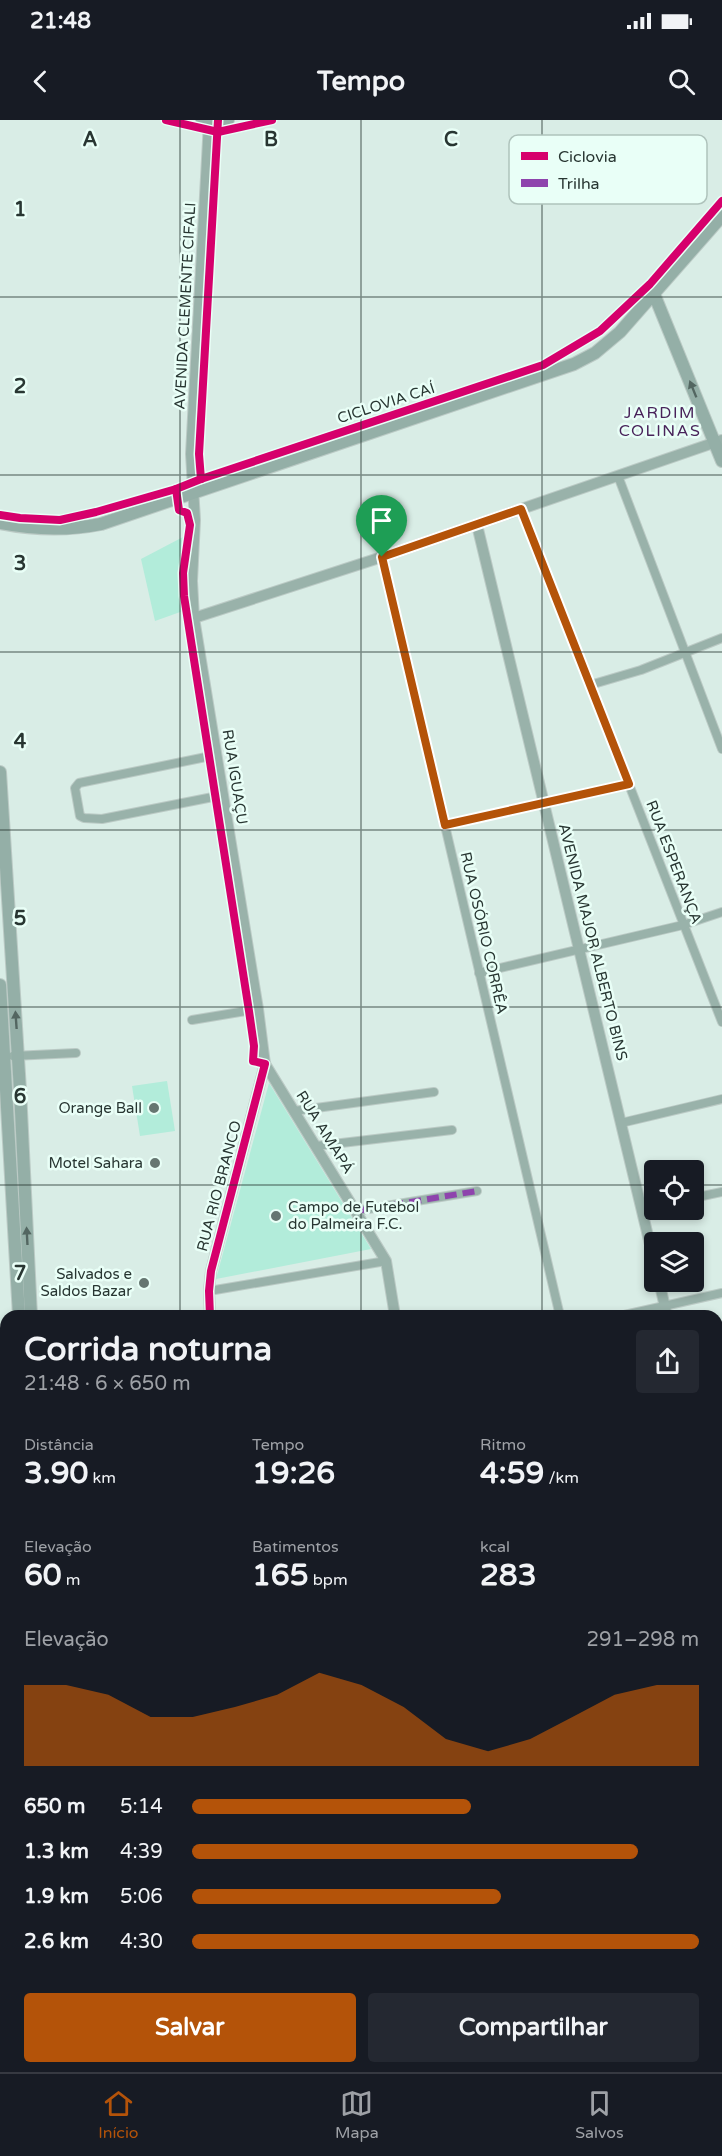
<!DOCTYPE html>
<html lang="pt">
<meta charset="utf-8">
<style>
:root{--surface:#171b24;--page:#242831;--text:#f1f3f6;--muted:#9ea1a6;--line:#363941;--accent:#b45309}
body{margin:0;font-family:"Varela Round",sans-serif;background:var(--page);color:var(--text);height:100vh;display:flex;flex-direction:column;font-size:22px;white-space:nowrap}
*{box-sizing:border-box;margin:0}
p{font-size:20px;color:var(--muted)}
.icon{flex:none;width:33px;height:33px;fill:none;stroke:currentColor;stroke-width:2;stroke-linecap:round;stroke-linejoin:round}
.map{position:relative;flex:1;overflow:hidden}
.details{position:absolute;left:0px;top:1190px;width:723px;height:764px;display:flex;flex-direction:column;background:var(--surface);border-radius:18px 18px 0 0;box-shadow:0 3px 9px #0003}
.details>*{flex:none}
.controls{position:absolute;left:644px;top:1040px;display:grid;gap:12px}
.controls a{display:grid;place-items:center;width:60px;height:60px;border-radius:6px;background:var(--surface);box-shadow:0 3px 9px #0003;font-size:30px}
.pin{position:absolute;display:grid;place-items:center;width:51px;height:51px;color:#fff;margin:-62px -26px;border-radius:50% 50% 50% 0;rotate:-45deg;box-shadow:0 0 6px #0007}
.pin .icon{rotate:45deg}
.round{display:grid;place-items:center;flex:none;width:63px;height:63px;border-radius:6px;background:var(--page)}
.head{display:flex;align-items:center;justify-content:space-between;height:102px;padding:0 24px}
h1{font-size:33px;font-weight:700;line-height:45px}
.metrics{display:grid;grid-template-columns:repeat(3,1fr);gap:9px;height:102px;padding:6px 24px}
.metrics div{display:grid;align-content:center}
.metrics b{font-size:30px;font-weight:700}
.metrics small{font-size:16px;font-weight:400}
.metrics p{font-size:16px}
.chart{height:168px;padding:12px 24px}
.chart p{display:flex;justify-content:space-between}
.chart svg{width:100%;height:108px;margin-top:6px;fill:var(--accent);opacity:.7}
.button{display:flex;gap:12px;margin-top:auto;padding:12px 24px}
.button a{flex:1;height:69px;border-radius:6px;background:var(--accent);color:#fff;font-size:24px;font-weight:700;line-height:69px;text-align:center}
.button a+a{background:var(--page);color:var(--text)}
ul{padding:0 24px;list-style:none;font-size:20px}
li{display:grid;grid-template-columns:96px 72px 1fr;align-items:center;height:45px}
li i{height:15px;border-radius:8px;background:var(--accent)}
.status{display:flex;justify-content:space-between;align-items:center;height:42px;padding:0 30px;background:var(--surface);direction:ltr}
.status svg{height:16px;fill:currentColor}
header{display:flex;justify-content:space-between;align-items:center;height:78px;padding:0 24px;background:var(--surface);font-size:27px;font-weight:700}
.tab-bar{display:flex;justify-content:space-around;align-items:center;height:84px;border-top:2px solid var(--line);background:var(--surface);font-size:16px;color:var(--muted)}
.tab-bar a{display:grid;justify-items:center;gap:3px}
.tab-bar .current{color:var(--accent)}
.map>svg:first-child{display:block}
</style>
<div class="status"><b>21:48</b><svg viewBox="0 0 49 12"><path d="M0 12V9h3v3zM5 12V6h3v6zM10 12V3h3v9zM15 12V0h3v12zM26 1h20v11H26zM47 4h2v5h-2z"/></svg></div>
<header><svg class="icon" aria-label="back" viewBox="0 0 24 24"><path d="M15 5l-7 7 7 7"/></svg>Tempo<svg class="icon" aria-label="search" viewBox="0 0 24 24"><circle cx="10" cy="10" r="6"/><path d="M15 15l6 6"/></svg></header>
<div class="map">
<svg width="722" height="1952" viewBox="0 0 722 1952">
<rect width="100%" height="100%" fill="#d9ede6"/>
<!-- built -->
<rect fill="#cbeee2" x="0" y="1391" width="6" height="142"/>
<!-- green -->
<g fill="#b2ecda">
<polygon points="183,417 179,452 183,491 155,501 141,439"/>
<polygon points="167,961 175,1011 140,1016 132,966"/>
<polygon points="269,963 371,1129 216,1159"/>
</g>
<g fill="none" stroke-linecap="round" stroke-linejoin="round">
<!-- minor casing -->
<g stroke="#bbcac5" stroke-width="10">
<g id="minor">
<polyline points="618,356 722,629"/>
<polyline points="521,389 722,902"/>
<polyline points="382,437 560,1196"/>
<polyline points="590,565 641,550 722,518"/>
<polyline points="216,635 79,663 75,668 80,696 84,698 102,699 223,675"/>
<polyline points="445,705 629,664"/>
<polyline points="479,853 683,805 722,792"/>
<polyline points="192,900 258,889"/>
<polyline points="13,936 76,933"/>
<polyline points="294,991 434,972"/>
<polyline points="621,1003 722,979"/>
<polyline points="316,1026 452,1010"/>
<polyline points="693,1078 722,1072"/>
<polyline points="642,1090 654,1087"/>
<polyline points="356,1091 477,1071"/>
<polyline points="209,1171 386,1141"/>
<polyline points="620,1196 722,1173"/>
<polyline points="0,1245 6,1245"/>
<polyline points="717,1274 722,1273"/>
<polyline points="717,1369 722,1367"/>
<polyline points="717,1470 722,1469"/>
<polyline points="0,1542 6,1541"/>
<polyline points="717,1867 722,1888"/>
<polyline points="717,1933 722,1930"/>
<polyline points="686,1952 694,1947"/>
</g>
</g>
<!-- tertiary casing -->
<g stroke="#bbcac5" stroke-width="12">
<g id="tertiary">
<polyline points="209,2 191,334 195,400 192,461 194,498 258,889 265,944 211,1151 209,1171 210,1196"/>
<polyline points="477,405 654,1141"/>
<polyline points="194,498 382,437 722,320"/>
<polyline points="265,944 386,1141 395,1196"/>
<polyline points="659,1161 667,1196"/>
<polyline points="717,1403 722,1424"/>
<polyline points="0,1844 6,1843"/>
<polyline points="263,1947 263,1952"/>
<polyline points="522,1947 523,1952"/>
</g>
</g>
<!-- secondary casing -->
<g stroke="#bbcac5" stroke-width="14">
<g id="secondary">
<polyline points="202,0 209,2 228,0"/>
<polyline points="654,174 722,341"/>
<path d="M0,403C35,410 66,411 101,404L574,244L595,233L620,212L722,96"/>
<polyline points="0,652 20,970 31,1196"/>
<polyline points="0,865 19,1196"/>
<polyline points="61,1949 73,1949"/>
</g>
</g>
<!-- minor -->
<use href="#minor" stroke="#99b2aa" stroke-width="8"/>
<!-- tertiary -->
<use href="#tertiary" stroke="#99b2aa" stroke-width="10"/>
<!-- secondary -->
<use href="#secondary" stroke="#94afa7" stroke-width="12"/>
<!-- quiet -->
<polyline stroke="#8e44ad" stroke-width="6" stroke-dasharray="12 6" stroke-linecap="butt" points="356,1091 477,1071"/>
<!-- cycleway casing -->
<g stroke="#e9fff7" stroke-width="11">
<g id="cycleway">
<polyline points="166,0 218,12 272,0"/>
<polyline points="201,359 199,334 218,0"/>
<polyline points="176,369 179,390 187,393 190,405 183,453 184,476 249,891 254,926 253,941 265,944 211,1151 209,1171 210,1196"/>
<polyline points="0,395 20,398 60,400 96,392 176,369 201,359 543,245 600,211 650,164 722,81"/>
</g>
</g>
<!-- cycleway -->
<use href="#cycleway" stroke="#d6006c" stroke-width="8"/>
</g>
<!-- one-way arrows -->
<defs><path id="oneway-solid" d="M-6-.8H1V-3.2L6.5 0L1 3.2V.8H-6Z" transform="scale(1.5)"/></defs>
<g fill="#536661">
<use href="#oneway-solid" transform="translate(693 269) rotate(-112)"/>
<use href="#oneway-solid" transform="translate(16 900) rotate(-94)"/>
<use href="#oneway-solid" transform="translate(27 1116) rotate(-93)"/>
</g>
<g fill="none" stroke-linecap="round" stroke-linejoin="round">
<!-- route casing -->
<g stroke="#fff" stroke-width="12">
<polygon id="route" points="521,389 629,664 445,705 382,437"/>
</g>
<!-- route -->
<use href="#route" stroke="#b45309" stroke-width="8"/>
</g>
<!-- grid -->
<path fill="none" stroke="#283632" stroke-width="1.5" stroke-opacity="0.55" d="M180,0V1196M361,0V1196M542,0V1196M0,177H722M0,355H722M0,532H722M0,710H722M0,887H722M0,1065H654M693,1065H722M0,1242H6M717,1242H722M0,1420H6M717,1420H722M0,1597H6M717,1597H722M0,1775H6M717,1775H722M180,1947V1952M361,1947V1952M542,1947V1952"/>
<!-- markers -->
<g fill="#667671" stroke="#e9fff7" stroke-width="2">
<circle cx="154" cy="988" r="6"/>
<circle cx="155" cy="1043" r="6"/>
<circle cx="276" cy="1096" r="6"/>
<circle cx="144" cy="1163" r="6"/>
</g>
<g text-anchor="middle" dominant-baseline="central" stroke-width="5" stroke-linejoin="round" paint-order="stroke">
<!-- street labels -->
<g font-size="15" fill="#283632" stroke="#e9fff7">
<text transform="translate(185 186) rotate(-87)">AVENIDA CLEMENTE CIFALI</text>
<text transform="translate(386 283) rotate(-18)">CICLOVIA CAÍ</text>
<text transform="translate(235 657) rotate(81)">RUA IGUAÇU</text>
<text transform="translate(674 742) rotate(69)">RUA ESPERANÇA</text>
<text transform="translate(484 813) rotate(77)">RUA OSÓRIO CORRÊA</text>
<text transform="translate(593 822) rotate(76)">AVENIDA MAJOR ALBERTO BINS</text>
<text transform="translate(325 1012) rotate(58)">RUA AMAPÁ</text>
<text transform="translate(219 1066) rotate(-75)">RUA RIO BRANCO</text>
</g>
<!-- poi labels -->
<g font-size="15" fill="#283632" stroke="#e9fff7" text-anchor="end">
<text x="142" y="988">Orange Ball</text>
<text x="143" y="1043">Motel Sahara</text>
<text x="288" y="1087" text-anchor="start">Campo de Futebol<tspan x="288" dy="17">do Palmeira F.C.</tspan></text>
<text x="132" y="1154">Salvados e<tspan x="132" dy="17">Saldos Bazar</tspan></text>
</g>
<!-- neighbourhood labels -->
<g font-size="16" letter-spacing="1.5" fill="#48235a" stroke="#e9fff7">
<text x="660" y="293">JARDIM<tspan x="660" dy="18">COLINAS</tspan></text>
</g>
</g>
<!-- legend -->
<rect x="509" y="15" width="198" height="69" rx="9" fill="#e9fff7" stroke="#afc3bc" stroke-width="1.5"/>
<rect x="521" y="32" width="27" height="8" fill="#d6006c"/>
<rect x="521" y="59" width="27" height="8" fill="#8e44ad"/>
<g font-size="16" fill="#283632">
<text x="558" y="42">Ciclovia</text>
<text x="558" y="69">Trilha</text>
</g>
<g font-size="20" text-anchor="middle" font-weight="bold" fill="#283632" stroke="#e9fff7" stroke-width="5" stroke-linejoin="round" paint-order="stroke">
<text x="90" y="26">A</text>
<text x="271" y="26">B</text>
<text x="451" y="26">C</text>
<text x="20" y="96">1</text>
<text x="20" y="273">2</text>
<text x="20" y="450">3</text>
<text x="20" y="628">4</text>
<text x="20" y="805">5</text>
<text x="20" y="983">6</text>
<text x="20" y="1160">7</text>
</g>
</svg>
<div class="controls">
<a><svg class="icon" aria-label="locate" viewBox="0 0 24 24"><circle cx="12" cy="12" r="6"/><path d="M12 2v4M12 18v4M2 12h4M18 12h4"/></svg></a>
<a><svg class="icon" aria-label="layers" viewBox="0 0 24 24"><path d="M12 4l9 5-9 5-9-5zM3 14l9 5 9-5"/></svg></a>
</div>
<div class="pin" style="left:382px;top:437px;background:#1e9e55"><svg class="icon" aria-label="arrive" viewBox="0 0 24 24"><path d="M6 21V4h12l-3 4 3 4H6"/></svg></div>
<section class="details">
<div class="head"><div><h1>Corrida noturna</h1><p>21:48 · 6 × 650 m</p></div><a class="round"><svg class="icon" aria-label="share" viewBox="0 0 24 24"><path d="M12 15V3M7 8l5-5 5 5M5 13v7h14v-7"/></svg></a></div>
<div class="metrics">
<div><p>Distância</p><b>3.90<small> km</small></b></div>
<div><p>Tempo</p><b>19:26</b></div>
<div><p>Ritmo</p><b>4:59<small> /km</small></b></div>
</div>
<div class="metrics">
<div><p>Elevação</p><b>60<small> m</small></b></div>
<div><p>Batimentos</p><b>165<small> bpm</small></b></div>
<div><p>kcal</p><b>283</b></div>
</div>
<div class="chart"><p><span>Elevação</span>291–298 m</p>
<svg viewBox="0 0 160 44" preserveAspectRatio="none"><path d="M0 44V11L10 11L20 15L30 24L40 24L50 20L60 15L70 6L80 11L90 20L100 33L110 38L120 33L130 24L140 15L150 11L160 11V44z"/></svg>
</div>
<ul>
<li><b>650 m</b>5:14<i style="width:55%"></i></li>
<li><b>1.3 km</b>4:39<i style="width:88%"></i></li>
<li><b>1.9 km</b>5:06<i style="width:61%"></i></li>
<li><b>2.6 km</b>4:30<i style="width:100%"></i></li>
</ul>
<div class="button"><a>Salvar</a><a>Compartilhar</a></div>
</section>
</div>
<nav class="tab-bar">
<a class="current"><svg class="icon" aria-label="home" viewBox="0 0 24 24"><path d="M3 11l9-7 9 7M6 9v11h12V9"/></svg>Início</a>
<a><svg class="icon" aria-label="map" viewBox="0 0 24 24"><path d="M3 6l6-2 6 2 6-2v14l-6 2-6-2-6 2zM9 4v14M15 6v14"/></svg>Mapa</a>
<a><svg class="icon" aria-label="saved" viewBox="0 0 24 24"><path d="M7 4h10v16l-5-4-5 4z"/></svg>Salvos</a>
</nav>
